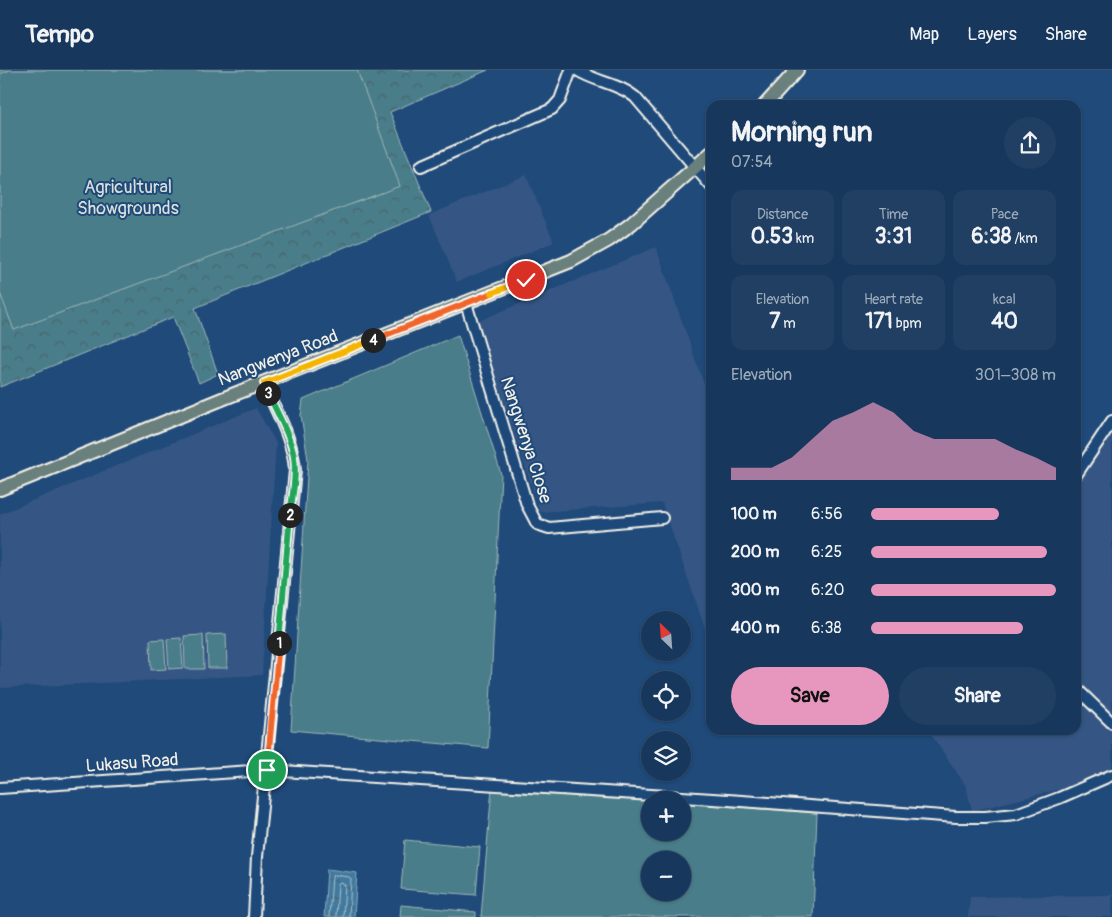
<!DOCTYPE html>
<meta charset="utf-8">
<style>
:root{--surface:#17385c;--page:#203f62;--text:#f1f3f6;--muted:#9eacbb;--line:#365272;--accent:#e797bd}
body{margin:0;font-family:Pangolin,sans-serif;background:var(--page);color:var(--text);height:100vh;display:flex;flex-direction:column;font-size:19px;white-space:nowrap}
*{box-sizing:border-box;margin:0}
p{font-size:16px;color:var(--muted)}
.icon{flex:none;width:28px;height:28px;fill:none;stroke:currentColor;stroke-width:2;stroke-linecap:round;stroke-linejoin:round}
.map{position:relative;flex:1;overflow:hidden}
.details{position:absolute;left:706px;top:30px;width:375px;height:635px;display:flex;flex-direction:column;background:var(--surface);border-radius:15px;box-shadow:0 1px 4px #0004,0 0 0 1px var(--line)}
.details>*{flex:none}
.needle{width:32px;rotate:335deg}
.buttons{position:absolute;left:641px;top:541px;display:grid;gap:10px}
.buttons a{display:grid;place-items:center;width:50px;height:50px;border-radius:50%;background:var(--surface);box-shadow:0 1px 4px #0004,0 0 0 1px var(--line);font-size:25px}
.pin{position:absolute;display:grid;place-items:center;width:42px;height:42px;color:#fff;margin:-21px;border:2px solid #fff;border-radius:50%;box-shadow:0 1px 5px #0007}
.km{position:absolute;width:25px;height:25px;margin:-12px;border-radius:50%;background:#222;color:#fff;font-size:14px;line-height:25px;text-align:center}
.round{display:grid;place-items:center;flex:none;width:52px;height:52px;border-radius:26px;background:var(--page)}
.head{display:flex;align-items:center;justify-content:space-between;height:85px;padding:0 25px}
h1{font-size:28px;font-weight:700;line-height:38px}
.stats{display:grid;grid-template-columns:repeat(3,1fr);gap:8px;height:85px;padding:5px 25px}
.stats div{display:grid;align-content:center;border-radius:12px;background:var(--page);text-align:center}
.stats b{font-size:21px;font-weight:700}
.stats small{font-size:14px;font-weight:400}
.stats p{font-size:14px}
.chart{height:140px;padding:10px 25px}
.chart p{display:flex;justify-content:space-between}
.chart svg{width:100%;height:90px;margin-top:5px;fill:var(--accent);opacity:.7}
.action{display:flex;gap:10px;margin-top:auto;padding:10px 25px}
.action a{flex:1;height:58px;border-radius:30px;background:var(--accent);color:#111;font-size:20px;font-weight:700;line-height:58px;text-align:center}
.action a+a{background:var(--page);color:var(--text)}
ul{padding:0 25px;list-style:none;font-size:16px}
li{display:grid;grid-template-columns:80px 60px 1fr;align-items:center;height:38px}
li i{height:12px;border-radius:6px;background:var(--accent)}
header{display:flex;align-items:center;gap:30px;box-sizing:border-box;height:70px;padding:0 25px;background:var(--surface);border-bottom:1px solid var(--line)}
header strong{font-size:24px}
nav{display:flex;gap:28px;margin-inline-start:auto;font-size:18px}
.map>svg:first-child{display:block}
</style>
<header>
<strong>Tempo</strong>
<nav><a>Map</a><a>Layers</a><a>Share</a></nav>
</header>
<div class="map">
<svg width="1112" height="847" viewBox="0 0 1112 847">
<defs>
<pattern id="park-crowns" width="20" height="18" patternUnits="userSpaceOnUse" patternTransform="scale(1.25)"><rect width="20" height="18" fill="#4a7d89"/><path d="M2 6a3 3 0 1 1 6 0M12 15a3 3 0 1 1 6 0" fill="none" stroke="#4a656b"/></pattern>
<pattern id="water-ripples" width="26" height="14" patternUnits="userSpaceOnUse" patternTransform="scale(1.25)"><rect width="26" height="14" fill="#437a9f"/><path d="M2 4q2-2 4 0t4 0M15 11q2-2 4 0t4 0" fill="none" stroke="#466477"/></pattern>
</defs>
<rect width="100%" height="100%" fill="#1f4a7a"/>
<filter id="ink" filterUnits="userSpaceOnUse"><feTurbulence type="fractalNoise" baseFrequency=".02" numOctaves="2"/><feDisplacementMap in="SourceGraphic" scale="10" xChannelSelector="R" yChannelSelector="G"/><feConvolveMatrix kernelMatrix="1 2 1 2 8 2 1 2 1" color-interpolation-filters="sRGB"/></filter>
<g filter="url(#ink)">
<!-- built -->
<g fill="#355684">
<polygon points="526,105 554,172 457,212 429,145"/>
<polygon points="656,177 711,334 711,565 707,564 662,433 540,442 478,251"/>
<polygon points="256,338 276,373 262,605 0,618 0,444"/>
<polygon points="1112,360 1112,706 972,741 966,716 928,660 1076,660 1076,412"/>
<polygon points="1112,825 1112,847 968,847 970,827"/>
</g>
<!-- park -->
<polygon fill="url(#park-crowns)" stroke="#9fb7b8" points="0,0 488,0 390,42 431,142 195,238 218,304 199,313 173,247 0,317"/>
<!-- pitch -->
<g fill="#4a7d89" stroke="#9fb7b8" fill-rule="evenodd">
<polygon points="10,0 357,0 400,116 14,260 0,223 0,4"/>
<polygon points="458,265 501,404 488,678 291,660 308,390 301,345 303,330"/>
<polygon points="226,564 227,598 208,598 207,565"/>
<polygon points="203,565 204,599 185,599 184,566"/>
<polygon points="181,568 183,598 169,599 167,569"/>
<polygon points="164,569 166,599 151,600 150,570"/>
<path d="M492,717L650,730V762H682L683,733L817,743L813,847H481ZM650,790H682V822H650Z"/>
<polygon points="405,770 480,777 476,825 401,819"/>
<polygon points="401,835 476,842 476,847 400,847"/>
</g>
<!-- water -->
<polygon fill="url(#water-ripples)" stroke="#8aaabc" points="327,799 357,803 354,847 324,847"/>
<g fill="none" stroke-linecap="round" stroke-linejoin="round">
<!-- shore -->
<g stroke="#adc1cb" stroke-width="1">
<polyline points="329,847 332,807 334,805 349,807 351,809 349,847"/>
<polyline points="336,847 338,814 340,812 345,815 343,847"/>
</g>
<!-- minor casing -->
<g stroke="#f4f1e8" stroke-width="14">
<g id="minor">
<path d="M577,0C595,12 618,13 635,27L711,116"/>
<polyline points="421,96 552,39 560,30 571,0"/>
<polyline points="466,233 527,435 537,454 549,458 662,448"/>
<polyline points="1076,405 1112,351"/>
<polyline points="1076,618 1112,653"/>
<polyline points="0,718 267,700 728,730 956,747 985,747 1016,744 1059,728 1112,705"/>
<path d="M254,847L257,787L295,400C293,369 276,341 264,313"/>
</g>
</g>
<!-- major casing -->
<g stroke="#f4f1e8" stroke-width="16">
<g id="major">
<polyline points="765,35 797,0"/>
<polyline points="0,419 222,329 571,191 609,170 631,154 711,83"/>
</g>
</g>
<!-- minor -->
<use href="#minor" stroke="#1f4a7a" stroke-width="10"/>
<!-- major -->
<use href="#major" stroke="#6a807d" stroke-width="12"/>
</g>
</g>
<g fill="none" stroke-linecap="round" stroke-linejoin="round" filter="url(#ink)">
<!-- split-1 casing -->
<g stroke="#fff" stroke-width="10">
<polyline id="split-1" points="267,700 279,573"/>
</g>
<!-- split-2 casing -->
<g stroke="#fff" stroke-width="10">
<polyline id="split-2" points="279,573 290,445"/>
</g>
<!-- split-3 casing -->
<g stroke="#fff" stroke-width="10">
<path id="split-3" d="M268,323C277,343 290,365 294,387C297,406 292,427 290,445"/>
</g>
<!-- split-4 casing -->
<g stroke="#fff" stroke-width="10">
<polyline id="split-4" points="268,323 264,313 373,270"/>
</g>
<!-- split-5 casing -->
<g stroke="#fff" stroke-width="10">
<polyline id="split-5" points="373,270 492,223"/>
</g>
<!-- split-6 casing -->
<g stroke="#fff" stroke-width="10">
<polyline id="split-6" points="492,223 526,210"/>
</g>
<!-- split-1 -->
<use href="#split-1" stroke="#f0652b" stroke-width="6"/>
<!-- split-2 -->
<use href="#split-2" stroke="#22a559" stroke-width="6"/>
<!-- split-3 -->
<use href="#split-3" stroke="#22a559" stroke-width="6"/>
<!-- split-4 -->
<use href="#split-4" stroke="#f5b400" stroke-width="6"/>
<!-- split-5 -->
<use href="#split-5" stroke="#f0652b" stroke-width="6"/>
<!-- split-6 -->
<use href="#split-6" stroke="#f5b400" stroke-width="6"/>
</g>
<g text-anchor="middle" dominant-baseline="central" stroke-width="4" stroke-linejoin="round" paint-order="stroke">
<!-- park labels -->
<g font-size="18" fill="#dae0da" stroke="#1f4a7a">
<text x="128" y="117">Agricultural<tspan x="128" dy="21">Showgrounds</tspan></text>
</g>
<!-- street labels -->
<g font-size="18" fill="#f4f1e8" stroke="#1f4a7a">
<text transform="translate(278 288) rotate(-21)">Nangwenya Road</text>
<text transform="translate(526 370) rotate(72)">Nangwenya Close</text>
<text transform="translate(132 693) rotate(-4)">Lukasu Road</text>
</g>
</g>
</svg>
<div class="buttons">
<a><svg class="needle" viewBox="-14 -14 28 28"><path d="M0-13l5 13h-10z" fill="#e53935"/><path d="M0 13l5-13h-10z" fill="#9eacbb"/></svg></a>
<a><svg class="icon" aria-label="locate" viewBox="0 0 24 24"><circle cx="12" cy="12" r="6"/><path d="M12 2v4M12 18v4M2 12h4M18 12h4"/></svg></a>
<a><svg class="icon" aria-label="layers" viewBox="0 0 24 24"><path d="M12 4l9 5-9 5-9-5zM3 14l9 5 9-5"/></svg></a>
<a>+</a>
<a>−</a>
</div>
<div class="pin" style="left:267px;top:700px;background:#1e9e55"><svg class="icon" aria-label="arrive" viewBox="0 0 24 24"><path d="M6 21V4h12l-3 4 3 4H6"/></svg></div>
<div class="pin" style="left:526px;top:210px;background:#d93025"><svg class="icon" aria-label="check" viewBox="0 0 24 24"><path d="M5 12l5 5 9-10"/></svg></div>
<b class="km" style="left:279px;top:573px">1</b>
<b class="km" style="left:290px;top:445px">2</b>
<b class="km" style="left:268px;top:323px">3</b>
<b class="km" style="left:373px;top:270px">4</b>
<section class="details">
<div class="head"><div><h1>Morning run</h1><p>07:54</p></div><a class="round"><svg class="icon" aria-label="share" viewBox="0 0 24 24"><path d="M12 15V3M7 8l5-5 5 5M5 13v7h14v-7"/></svg></a></div>
<div class="stats">
<div><p>Distance</p><b>0.53<small> km</small></b></div>
<div><p>Time</p><b>3:31</b></div>
<div><p>Pace</p><b>6:38<small> /km</small></b></div>
</div>
<div class="stats">
<div><p>Elevation</p><b>7<small> m</small></b></div>
<div><p>Heart rate</p><b>171<small> bpm</small></b></div>
<div><p>kcal</p><b>40</b></div>
</div>
<div class="chart"><p><span>Elevation</span>301–308 m</p>
<svg viewBox="0 0 160 44" preserveAspectRatio="none"><path d="M0 44V38L10 38L20 38L30 33L40 24L50 15L60 11L70 6L80 11L90 20L100 24L110 24L120 24L130 24L140 29L150 33L160 38V44z"/></svg>
</div>
<ul>
<li><b>100 m</b>6:56<i style="width:69%"></i></li>
<li><b>200 m</b>6:25<i style="width:95%"></i></li>
<li><b>300 m</b>6:20<i style="width:100%"></i></li>
<li><b>400 m</b>6:38<i style="width:82%"></i></li>
</ul>
<div class="action"><a>Save</a><a>Share</a></div>
</section>
</div>
